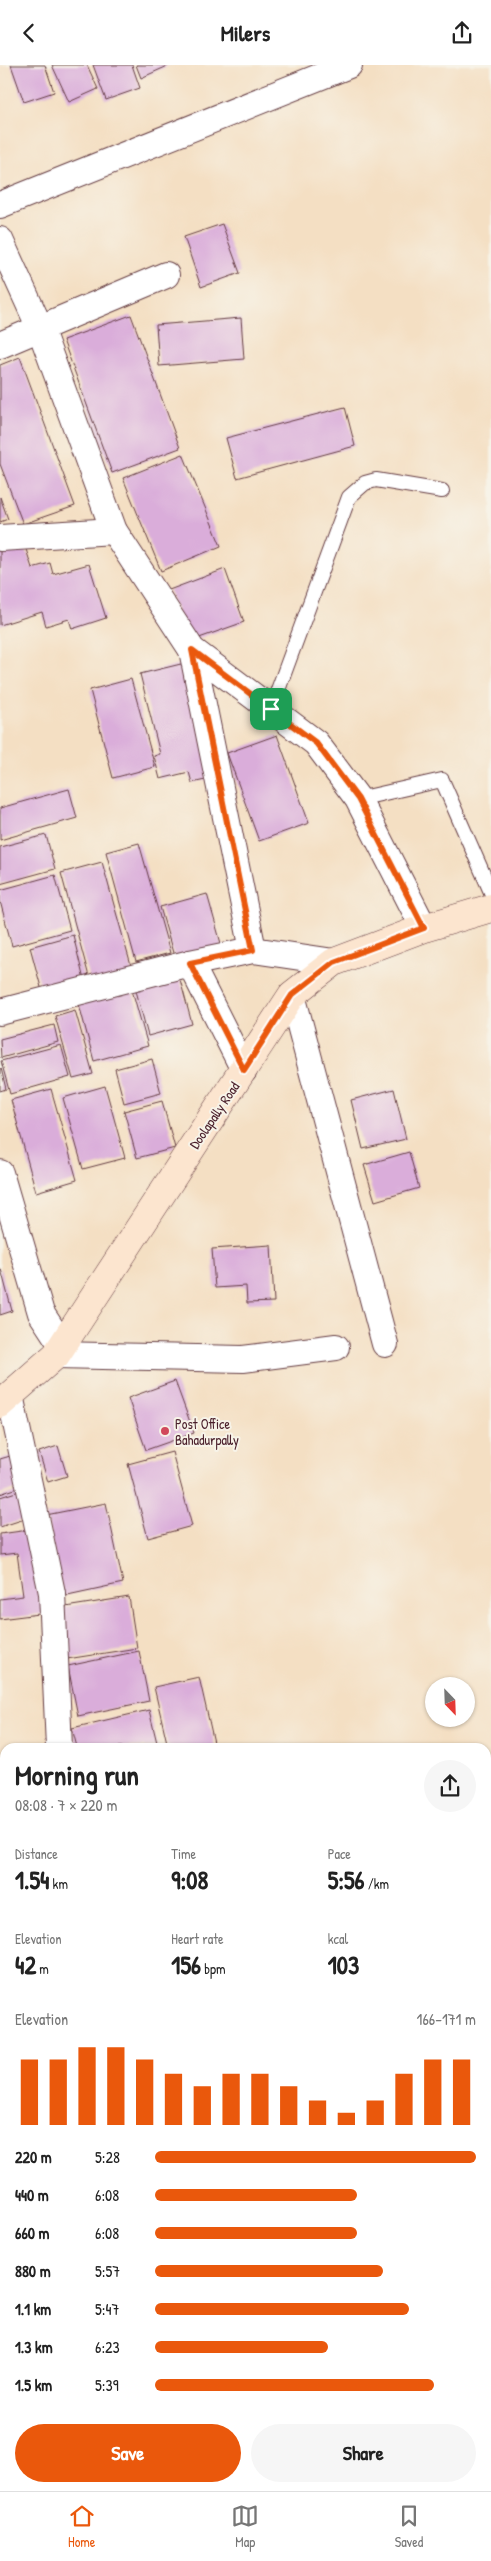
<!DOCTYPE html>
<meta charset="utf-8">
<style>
:root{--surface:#fff;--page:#f6f6f6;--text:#222;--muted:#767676;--line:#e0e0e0;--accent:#ea580c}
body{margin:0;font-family:"Patrick Hand",sans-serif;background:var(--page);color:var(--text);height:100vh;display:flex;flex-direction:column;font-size:19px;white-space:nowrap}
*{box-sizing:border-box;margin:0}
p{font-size:16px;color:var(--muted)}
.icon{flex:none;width:28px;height:28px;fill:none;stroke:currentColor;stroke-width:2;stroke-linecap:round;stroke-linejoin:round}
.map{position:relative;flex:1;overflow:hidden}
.sheet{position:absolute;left:0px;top:1678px;width:491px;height:749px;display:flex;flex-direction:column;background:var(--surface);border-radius:15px 15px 0 0;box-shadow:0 1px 4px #0004}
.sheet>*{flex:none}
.needle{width:32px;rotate:157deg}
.tools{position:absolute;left:425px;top:1612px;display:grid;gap:10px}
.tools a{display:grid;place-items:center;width:50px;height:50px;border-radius:50%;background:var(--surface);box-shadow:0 1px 4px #0004;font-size:25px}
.pin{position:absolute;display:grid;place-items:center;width:42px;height:42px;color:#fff;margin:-21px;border-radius:10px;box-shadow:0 2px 8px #0006}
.round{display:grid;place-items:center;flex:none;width:52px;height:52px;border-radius:26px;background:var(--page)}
.overview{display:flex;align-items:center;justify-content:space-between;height:85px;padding:0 15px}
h1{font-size:28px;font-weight:800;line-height:38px}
.metrics{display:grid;grid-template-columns:repeat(3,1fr);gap:8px;height:85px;padding:5px 15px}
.metrics div{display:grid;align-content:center}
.metrics b{font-size:25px;font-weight:800}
.metrics small{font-size:14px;font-weight:400}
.metrics p{font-size:14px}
.chart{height:140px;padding:10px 15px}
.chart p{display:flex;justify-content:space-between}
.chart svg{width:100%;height:90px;margin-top:5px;stroke:var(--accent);stroke-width:6}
.button{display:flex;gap:10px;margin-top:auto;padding:10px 15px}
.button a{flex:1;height:58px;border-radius:30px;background:var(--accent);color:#fff;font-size:20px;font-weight:800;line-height:58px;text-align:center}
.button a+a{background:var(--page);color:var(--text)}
ul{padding:0 15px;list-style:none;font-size:16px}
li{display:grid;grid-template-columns:80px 60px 1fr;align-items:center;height:38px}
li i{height:12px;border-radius:6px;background:var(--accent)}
header{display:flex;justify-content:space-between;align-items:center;height:65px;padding:0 15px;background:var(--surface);font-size:22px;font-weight:800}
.dock{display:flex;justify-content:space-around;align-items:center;height:70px;border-top:1px solid var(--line);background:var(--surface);font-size:14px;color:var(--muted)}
.dock a{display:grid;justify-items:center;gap:2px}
.dock .selected{color:var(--accent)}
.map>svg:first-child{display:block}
</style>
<header><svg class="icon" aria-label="back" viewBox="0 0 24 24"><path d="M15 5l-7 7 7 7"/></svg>Milers<svg class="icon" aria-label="share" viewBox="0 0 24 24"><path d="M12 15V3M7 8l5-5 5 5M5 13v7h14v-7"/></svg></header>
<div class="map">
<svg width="491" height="2426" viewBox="0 0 491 2426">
<rect width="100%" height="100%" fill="#f7f3e8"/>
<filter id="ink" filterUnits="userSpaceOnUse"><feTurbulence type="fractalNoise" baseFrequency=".02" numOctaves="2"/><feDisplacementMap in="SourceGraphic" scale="10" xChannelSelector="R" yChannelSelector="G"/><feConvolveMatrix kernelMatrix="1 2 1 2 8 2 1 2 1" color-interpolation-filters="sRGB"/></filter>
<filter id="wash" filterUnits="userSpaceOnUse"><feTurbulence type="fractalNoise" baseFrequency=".0096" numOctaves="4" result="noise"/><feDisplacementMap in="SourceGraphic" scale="20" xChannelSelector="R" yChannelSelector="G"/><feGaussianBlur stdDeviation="1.12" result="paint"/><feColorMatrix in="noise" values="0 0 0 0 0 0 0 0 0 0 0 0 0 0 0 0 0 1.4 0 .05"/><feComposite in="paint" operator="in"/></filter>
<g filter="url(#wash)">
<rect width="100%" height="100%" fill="#f4dfc3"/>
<g id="blocks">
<!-- building -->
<g fill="#daadda">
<polygon points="11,0 45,0 54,27 24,37"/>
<polygon points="52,0 87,0 98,24 69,37"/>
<polygon points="93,0 132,0 140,23 106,35"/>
<polygon points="136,0 170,0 141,13"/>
<polygon points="222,159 240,208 201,222 184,172"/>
<polygon points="131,250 180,383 112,408 63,275"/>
<polygon points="241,253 244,294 159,301 156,260"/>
<polygon points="20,292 75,441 23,459 0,399 0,300"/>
<polygon points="345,342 355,381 237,413 226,373"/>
<polygon points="183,389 221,481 161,506 123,413"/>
<polygon points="0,432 8,454 0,457"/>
<polygon points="24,478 32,503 50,498 53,509 89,499 106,553 72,564 69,554 46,561 42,547 0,560 0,486"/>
<polygon points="225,504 244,557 188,577 169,525"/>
<polygon points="185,598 214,713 192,718 189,707 160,714 154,691 160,689 140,609"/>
<polygon points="131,614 155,702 113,713 90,625"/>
<polygon points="277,670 309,758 259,776 227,688"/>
<polygon points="69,724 77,753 0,775 0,743"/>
<polygon points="46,770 55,804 0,819 0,782"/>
<polygon points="139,778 170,888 136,897 106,787"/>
<polygon points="102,797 133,908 91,919 61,808"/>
<polygon points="55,810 70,865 12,881 0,836 0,825"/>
<polygon points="207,829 222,882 175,895 160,842"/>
<polygon points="73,870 84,915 42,926 30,882"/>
<polygon points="178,907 192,959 148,971 134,918"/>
<polygon points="132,925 148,981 94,996 79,939"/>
<polygon points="75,945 93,1009 73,1014 55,951"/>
<polygon points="54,960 58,977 1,993 0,974"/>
<polygon points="61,980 70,1012 10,1029 1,996"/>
<polygon points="152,994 161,1028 124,1038 115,1004"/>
<polygon points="1,1003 6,1024 0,1026 0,1004"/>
<polygon points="105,1021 125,1093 83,1104 63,1033"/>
<polygon points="51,1024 77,1115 36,1127 11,1035"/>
<polygon points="394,1024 406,1074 363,1084 351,1035"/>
<polygon points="162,1036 175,1083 137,1093 124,1046"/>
<polygon points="409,1087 419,1123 375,1136 364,1100"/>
<polygon points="271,1180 274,1237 247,1238 246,1221 215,1223 212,1184"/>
<polygon points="1,1204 12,1246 0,1250 0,1205"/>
<polygon points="175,1316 194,1368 146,1385 128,1333"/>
<polygon points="58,1381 67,1411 48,1417 39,1387"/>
<polygon points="172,1387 192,1461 148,1473 128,1399"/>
<polygon points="17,1389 27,1420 0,1429 0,1394"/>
<polygon points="26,1424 34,1451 0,1462 0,1432"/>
<polygon points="106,1438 123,1518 63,1531 46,1450"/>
<polygon points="36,1464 47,1548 0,1554 0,1534 23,1531 17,1488 0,1490 0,1469"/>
<polygon points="129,1532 137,1583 67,1594 59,1543"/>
<polygon points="139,1586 149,1636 78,1651 68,1601"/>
<polygon points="199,1612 215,1682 168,1682 154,1622"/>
<polygon points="149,1645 158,1682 77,1682 72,1663"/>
</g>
</g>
</g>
<g filter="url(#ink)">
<use href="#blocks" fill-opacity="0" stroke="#643c42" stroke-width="1"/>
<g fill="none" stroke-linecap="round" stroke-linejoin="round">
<!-- service casing -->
<g stroke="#643c42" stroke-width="16">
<g id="service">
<polyline points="271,644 349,432 365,418 376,415 442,426"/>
<polyline points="358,734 442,715 491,827"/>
</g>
</g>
<!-- minor casing -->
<g stroke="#643c42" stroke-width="28">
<g id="minor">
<polyline points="0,140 349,0"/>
<polyline points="0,175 40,263 114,466 192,585 316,678 358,734 424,863"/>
<polyline points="0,280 166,210"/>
<polyline points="0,473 114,466"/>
<polyline points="192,585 253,885"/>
<polyline points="190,898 244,1005"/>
<polyline points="292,930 385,1279"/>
<polyline points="0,947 190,898 253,885 334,897"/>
<polyline points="0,1108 41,1248 62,1280"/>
<polyline points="56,1290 243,1294 336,1282"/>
<polyline points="10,1330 52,1528 59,1682"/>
</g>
</g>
<!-- secondary casing -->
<g stroke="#643c42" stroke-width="29">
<polyline id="secondary" points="0,1339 56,1290 292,930 334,897 424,863 491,843"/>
</g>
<!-- service -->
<use href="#service" stroke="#fff" stroke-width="14"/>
<!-- minor -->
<use href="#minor" stroke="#fff" stroke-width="26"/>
<!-- secondary -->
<use href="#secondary" stroke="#fce5cf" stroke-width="28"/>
</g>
</g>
<g fill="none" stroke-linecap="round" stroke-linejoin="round" filter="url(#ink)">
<!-- route casing -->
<g stroke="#fff" stroke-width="10">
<polygon id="route" points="192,585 316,678 358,734 424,863 334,897 292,930 244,1005 190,898 253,885"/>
</g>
<!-- route -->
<use href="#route" stroke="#ea580c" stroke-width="6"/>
</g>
<!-- markers -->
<circle fill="#d1495b" stroke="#f7f3e8" stroke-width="2" cx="165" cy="1366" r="5"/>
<g text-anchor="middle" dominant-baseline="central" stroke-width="4" stroke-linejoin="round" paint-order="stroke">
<!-- street labels -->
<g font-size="14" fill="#4a1f2b" stroke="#f7f3e8">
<text transform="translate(214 1050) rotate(-56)">Doolapally Road</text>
</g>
<!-- poi labels -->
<g font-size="14" fill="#4a1f2b" stroke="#f7f3e8" text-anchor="start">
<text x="175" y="1358">Post Office<tspan x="175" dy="16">Bahadurpally</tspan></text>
</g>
</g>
</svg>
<div class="tools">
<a><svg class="needle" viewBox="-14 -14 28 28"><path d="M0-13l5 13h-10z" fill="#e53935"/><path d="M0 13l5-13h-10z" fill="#767676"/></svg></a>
</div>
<div class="pin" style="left:271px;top:644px;background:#1e9e55"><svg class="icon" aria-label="arrive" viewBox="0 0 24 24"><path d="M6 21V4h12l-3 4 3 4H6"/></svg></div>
<section class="sheet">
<div class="overview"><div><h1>Morning run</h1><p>08:08 · 7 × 220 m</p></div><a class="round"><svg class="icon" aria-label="share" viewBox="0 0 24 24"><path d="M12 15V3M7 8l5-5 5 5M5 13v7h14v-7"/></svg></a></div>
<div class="metrics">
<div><p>Distance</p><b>1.54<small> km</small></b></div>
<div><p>Time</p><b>9:08</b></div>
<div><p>Pace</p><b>5:56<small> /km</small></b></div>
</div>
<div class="metrics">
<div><p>Elevation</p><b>42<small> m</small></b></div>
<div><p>Heart rate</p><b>156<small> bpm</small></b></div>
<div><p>kcal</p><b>103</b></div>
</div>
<div class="chart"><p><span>Elevation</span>166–171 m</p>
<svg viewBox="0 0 160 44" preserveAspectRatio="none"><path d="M5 44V12M15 44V12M25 44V6M35 44V6M45 44V12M55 44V19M65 44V25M75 44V19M85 44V19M95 44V25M105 44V32M115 44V38M125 44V32M135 44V19M145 44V12M155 44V12"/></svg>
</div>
<ul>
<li><b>220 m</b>5:28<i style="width:100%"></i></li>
<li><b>440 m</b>6:08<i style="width:63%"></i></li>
<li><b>660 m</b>6:08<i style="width:63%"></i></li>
<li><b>880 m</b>5:57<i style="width:71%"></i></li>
<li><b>1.1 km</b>5:47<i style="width:79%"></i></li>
<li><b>1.3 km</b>6:23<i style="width:54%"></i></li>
<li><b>1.5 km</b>5:39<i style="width:87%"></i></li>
</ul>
<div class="button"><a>Save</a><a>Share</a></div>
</section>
</div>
<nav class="dock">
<a class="selected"><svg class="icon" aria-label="home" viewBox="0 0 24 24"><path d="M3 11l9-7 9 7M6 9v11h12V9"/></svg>Home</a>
<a><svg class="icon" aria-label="map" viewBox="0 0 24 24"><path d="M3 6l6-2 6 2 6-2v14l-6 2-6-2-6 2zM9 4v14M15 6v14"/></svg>Map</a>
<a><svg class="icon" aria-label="saved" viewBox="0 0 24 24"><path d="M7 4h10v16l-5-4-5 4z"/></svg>Saved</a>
</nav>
